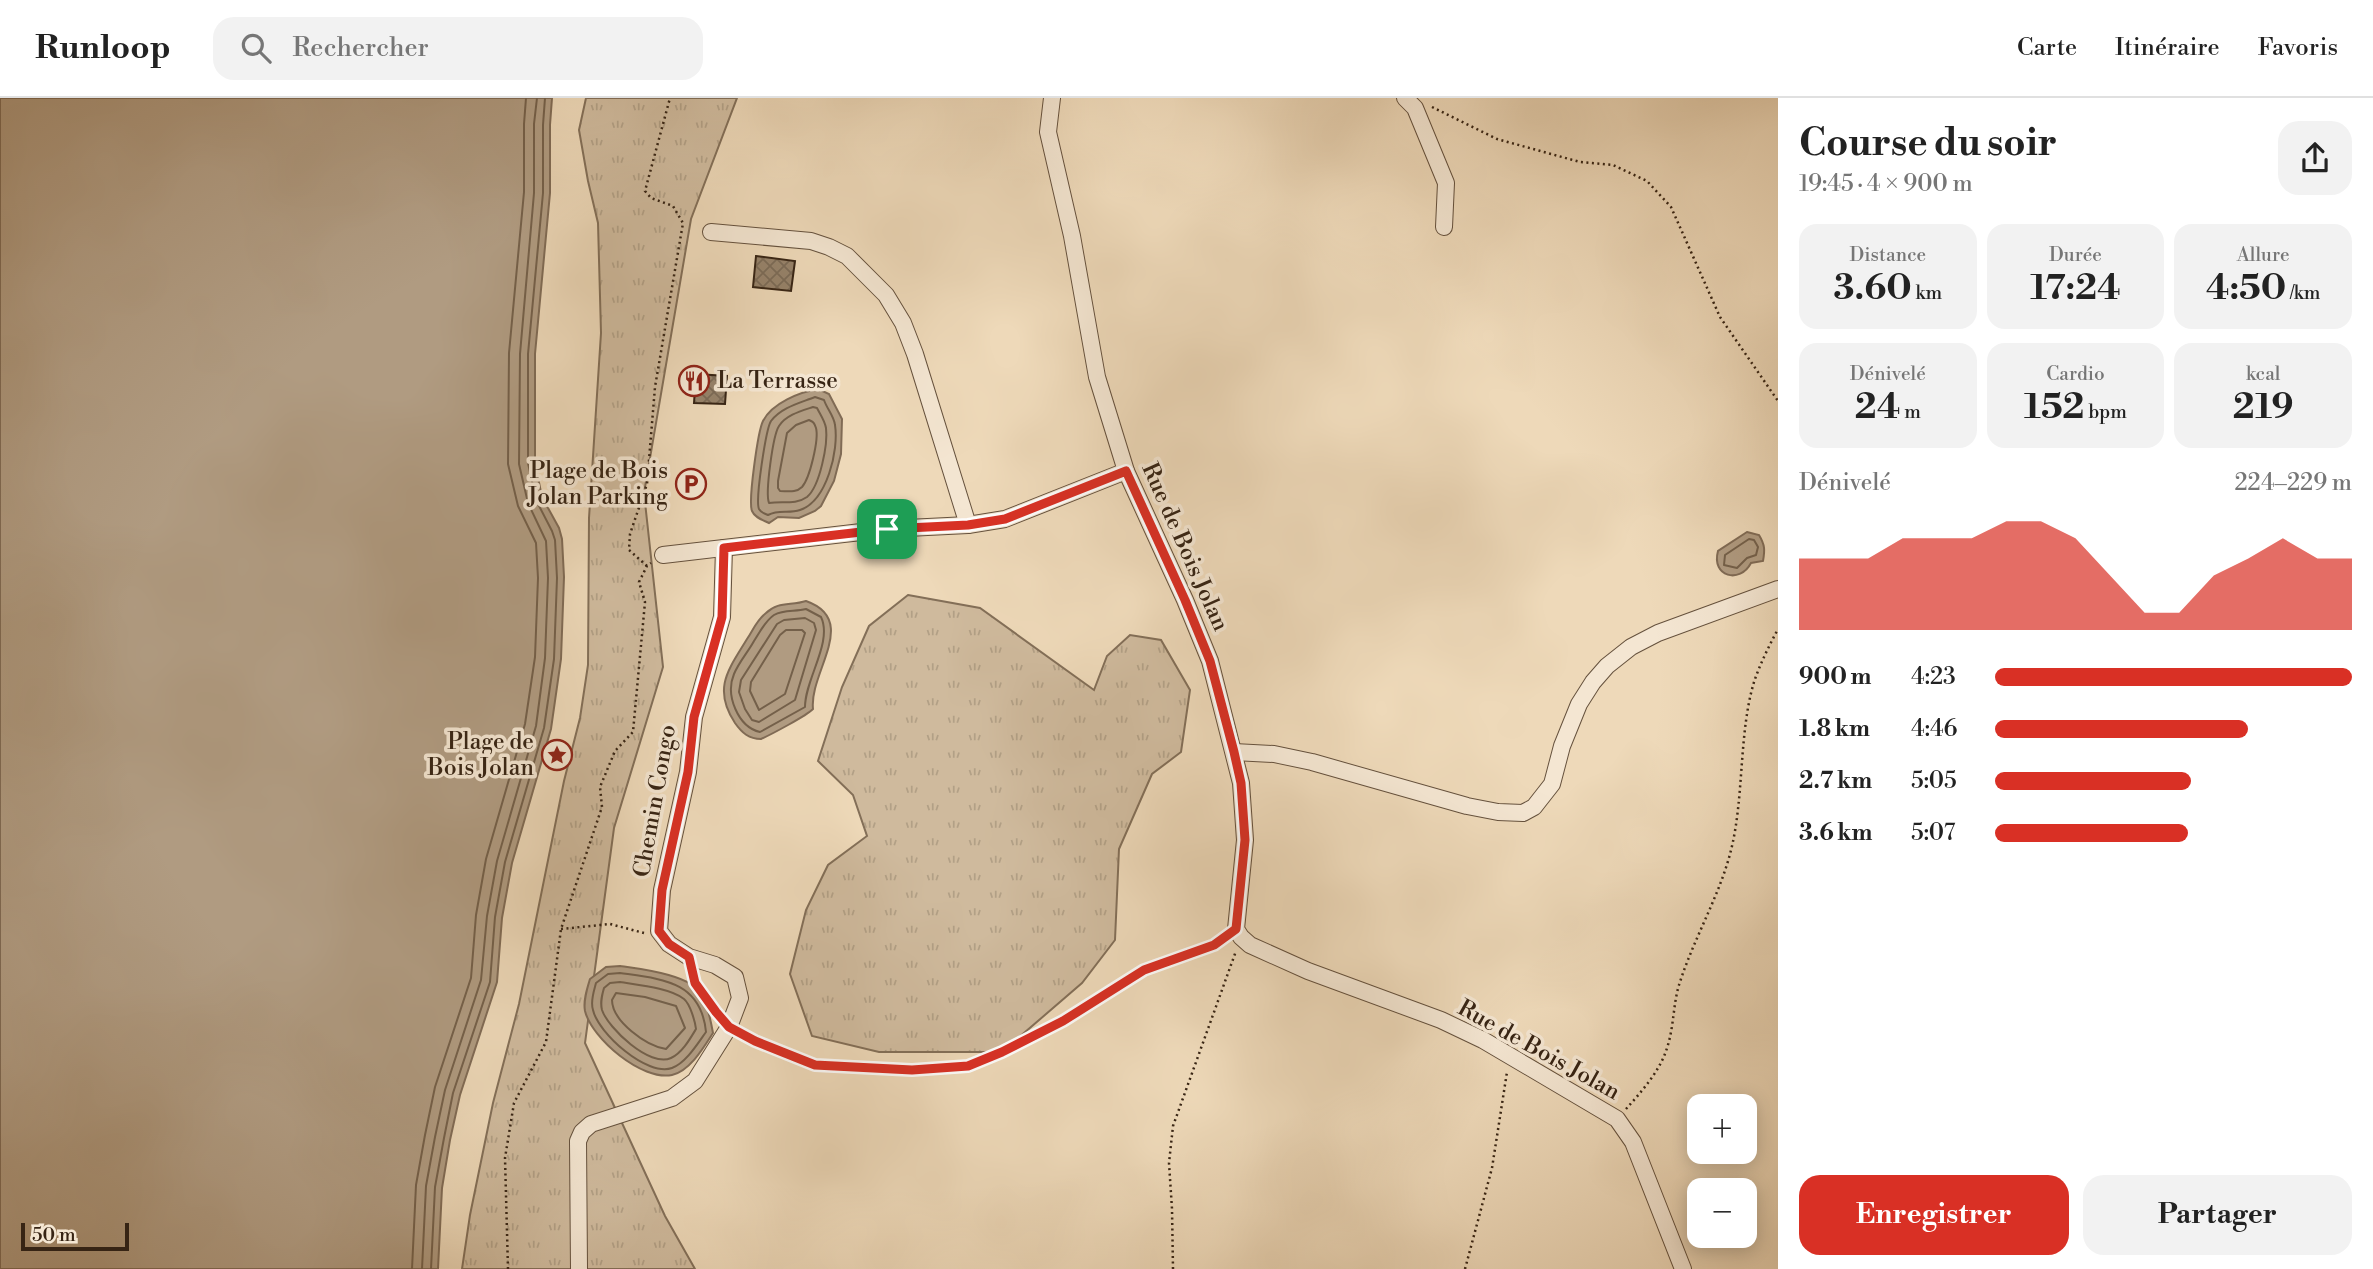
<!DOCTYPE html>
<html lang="fr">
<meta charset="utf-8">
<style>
:root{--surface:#fff;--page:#f2f2f2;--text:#222;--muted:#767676;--line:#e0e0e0;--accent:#d93025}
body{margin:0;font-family:"Libre Bodoni",serif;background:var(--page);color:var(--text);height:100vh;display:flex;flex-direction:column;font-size:26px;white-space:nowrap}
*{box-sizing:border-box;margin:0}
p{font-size:23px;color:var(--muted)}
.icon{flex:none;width:38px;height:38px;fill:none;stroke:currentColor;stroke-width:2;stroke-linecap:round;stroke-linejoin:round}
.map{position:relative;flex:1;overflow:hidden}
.drawer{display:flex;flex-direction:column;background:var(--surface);width:595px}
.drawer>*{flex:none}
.controls{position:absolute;left:1687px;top:996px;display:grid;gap:14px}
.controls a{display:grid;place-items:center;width:70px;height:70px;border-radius:14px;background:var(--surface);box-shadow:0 4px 18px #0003;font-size:35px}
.scale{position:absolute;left:21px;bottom:18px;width:108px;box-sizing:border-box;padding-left:7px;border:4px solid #372414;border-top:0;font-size:19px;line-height:24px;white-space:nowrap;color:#372414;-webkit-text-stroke:5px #f4e6d2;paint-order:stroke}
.pin{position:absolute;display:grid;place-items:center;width:60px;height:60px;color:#fff;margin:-30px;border-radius:14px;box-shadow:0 4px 10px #0006}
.round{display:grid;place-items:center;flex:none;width:74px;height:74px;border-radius:21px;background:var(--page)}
.headline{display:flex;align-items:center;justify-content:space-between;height:119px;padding:0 21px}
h1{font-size:38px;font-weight:700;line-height:52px}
.stats{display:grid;grid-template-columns:repeat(3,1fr);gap:10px;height:119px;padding:7px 21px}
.stats div{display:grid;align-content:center;border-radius:18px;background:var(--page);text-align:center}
.stats b{font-size:35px;font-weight:700}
.stats small{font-size:19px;font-weight:400}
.stats p{font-size:19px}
.chart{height:196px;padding:14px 21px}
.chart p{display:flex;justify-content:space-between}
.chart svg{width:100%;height:126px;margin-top:7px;fill:var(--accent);opacity:.7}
.cta{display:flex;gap:14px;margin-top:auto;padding:14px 21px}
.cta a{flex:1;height:80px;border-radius:21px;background:var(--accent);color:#fff;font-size:28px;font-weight:700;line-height:80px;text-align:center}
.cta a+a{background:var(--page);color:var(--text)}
ul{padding:0 21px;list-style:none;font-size:23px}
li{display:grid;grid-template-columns:112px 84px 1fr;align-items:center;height:52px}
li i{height:18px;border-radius:9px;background:var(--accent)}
header{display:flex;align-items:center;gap:42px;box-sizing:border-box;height:98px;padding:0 35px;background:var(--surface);border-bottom:2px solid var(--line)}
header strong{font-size:33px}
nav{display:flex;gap:38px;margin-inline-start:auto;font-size:24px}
.search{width:490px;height:63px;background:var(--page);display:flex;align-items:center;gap:18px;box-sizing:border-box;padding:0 24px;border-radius:21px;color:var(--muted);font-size:26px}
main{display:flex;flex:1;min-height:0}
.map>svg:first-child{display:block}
</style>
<header>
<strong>Runloop</strong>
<div class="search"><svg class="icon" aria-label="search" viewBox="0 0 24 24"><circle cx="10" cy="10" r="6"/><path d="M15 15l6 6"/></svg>Rechercher</div>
<nav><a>Carte</a><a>Itinéraire</a><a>Favoris</a></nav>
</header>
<main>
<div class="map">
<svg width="1778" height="1171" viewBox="0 0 1778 1171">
<defs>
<pattern id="grass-tufts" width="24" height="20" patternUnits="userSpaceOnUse" patternTransform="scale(1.75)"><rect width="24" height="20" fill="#cfba9d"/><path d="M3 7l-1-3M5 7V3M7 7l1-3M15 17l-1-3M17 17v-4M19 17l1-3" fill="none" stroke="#b2a086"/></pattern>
<pattern id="building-cross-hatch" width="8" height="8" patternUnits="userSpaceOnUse" patternTransform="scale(1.75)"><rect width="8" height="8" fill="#96826a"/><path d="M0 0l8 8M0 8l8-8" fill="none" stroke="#7b6a56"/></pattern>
</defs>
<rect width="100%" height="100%" fill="#eed9b9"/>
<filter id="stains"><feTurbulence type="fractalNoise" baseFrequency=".00286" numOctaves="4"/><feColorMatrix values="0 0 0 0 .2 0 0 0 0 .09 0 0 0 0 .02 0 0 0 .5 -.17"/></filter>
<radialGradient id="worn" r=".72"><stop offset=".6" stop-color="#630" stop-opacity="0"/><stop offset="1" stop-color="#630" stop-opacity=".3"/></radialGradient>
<!-- grass -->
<g fill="url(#grass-tufts)" stroke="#836f58" stroke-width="2">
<polygon points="586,0 737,0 691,121 644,395 663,569 614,730 585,945 665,1118 695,1171 462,1171 470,1117 493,1005 519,906 564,683 580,620 588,567 589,420 601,235 598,125 588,83 579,32"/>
<polygon points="908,497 980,510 1094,592 1107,558 1130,537 1161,542 1190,592 1181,654 1152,676 1119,751 1115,842 1082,885 1002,954 879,954 812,938 790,876 806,812 828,767 867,738 853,697 818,663 842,589 869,528"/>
</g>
<!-- water -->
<g fill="#b09b81" stroke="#806b55" stroke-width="2">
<polygon points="0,0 552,0 550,27 550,95 535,256 535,365 542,399 559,430 562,441 564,479 561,561 551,631 512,765 502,820 497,884 460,997 450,1042 442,1090 438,1171 0,1171"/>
<path d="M818,291L829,296L842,321L841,356L834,383L821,408L815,413L799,420L778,419L769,425C763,422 755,420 752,413C748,403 758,333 763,323C772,305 800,294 818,291Z"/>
<path d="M1747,434L1759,437C1765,447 1765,452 1763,463L1751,465C1740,486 1711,479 1718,453Z"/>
<path d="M806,503C860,522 809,574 813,611C806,618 772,636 761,641C749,641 742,635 735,625C712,590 729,571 747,541C753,532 757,522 766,515C778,503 791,508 806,503Z"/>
<path d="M620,868C641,871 693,877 703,898C707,907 711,924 713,935C704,949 690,973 672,977C642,983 592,941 585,913C583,903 587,891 590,881L606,869Z"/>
</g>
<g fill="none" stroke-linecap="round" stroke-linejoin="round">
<!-- shore -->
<g stroke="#74604a" stroke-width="2">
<path d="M815,299L824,302C827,311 834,318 835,327C839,352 827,403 800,412C789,416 779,411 768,417C764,415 761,415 759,411C755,402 766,331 771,323C782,309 800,305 815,299Z"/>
<path d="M813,309L817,310C820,316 825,323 826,330C828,346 820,388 807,399C796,407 782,403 769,405C765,395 773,337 779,328C786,317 801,313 813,309Z"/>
<path d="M809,322C813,324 814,324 816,330C819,341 810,380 802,389C796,395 788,393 780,393L778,390V383L787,335L796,327Z"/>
<polygon points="1749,441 1754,442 1758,449 1756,457 1747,460 1737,470 1724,467 1725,457"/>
<path d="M806,511L821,519C833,544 805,581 805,609L760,634C738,629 725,597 734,576C739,564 748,554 754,543C760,534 765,523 774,517C784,511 795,514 806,511Z"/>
<polygon points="805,520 814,525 816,532 795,602 759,624 752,622 745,611 739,594 741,582 777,526 784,522"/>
<polygon points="786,532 802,532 805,535 785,596 759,612 750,593 751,584 780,537"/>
<path d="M620,875C662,881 701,883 706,934C698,945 686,965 672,970C647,979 598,935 593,912C590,903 594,893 596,885L608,876Z"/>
<path d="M620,884C638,887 670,890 684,901C690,906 695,923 696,931C690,941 682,955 671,960C650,970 608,930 602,912C600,904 602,897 604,890L610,885Z"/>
<path d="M616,895L645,899L676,908L685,930L666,951C646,948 612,923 612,902Z"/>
<polyline points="412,1171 416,1087 425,1037 435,989 471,880 476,817 486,761 525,626 535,559 538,480 536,445 518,408 508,366 509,255 524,94 524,26 526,0"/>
<polyline points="422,1171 426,1088 435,1039 445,992 481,882 487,818 497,763 536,628 545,560 548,480 546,443 528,405 519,366 520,256 534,95 534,26 537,0"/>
<polyline points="431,1171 435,1089 444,1040 453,995 490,884 495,819 505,764 544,630 554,561 557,480 555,442 552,433 536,402 528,365 528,256 543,95 543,27 545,0"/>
</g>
</g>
<!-- building -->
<g fill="url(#building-cross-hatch)" stroke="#372414" stroke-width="2">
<polygon points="756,158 795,163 791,193 753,189"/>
<polygon points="696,276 727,278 725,306 694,305"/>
</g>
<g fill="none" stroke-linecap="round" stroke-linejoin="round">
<!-- minor casing -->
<g stroke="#65513d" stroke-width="18">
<g id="minor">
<polyline points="1052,0 1048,34 1072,138 1097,279 1126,373 1185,502 1210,563 1241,685 1245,742 1236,831 1241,839 1250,847 1308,873 1441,922 1483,942 1617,1021 1633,1044 1683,1171"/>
<polyline points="1405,0 1415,10 1446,85 1444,129"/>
<polyline points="711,134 811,143 829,149 847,158 886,197 903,225 915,256 968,427"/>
<polyline points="663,457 887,431 968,427 1005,421 1126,373"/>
<polyline points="1234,654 1274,656 1312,664 1467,708 1498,714 1523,715 1534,709 1552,686 1562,648 1579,606 1593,584 1607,568 1631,549 1658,535 1778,491"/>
<polyline points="579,1171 578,1043 582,1034 591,1026 672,1000 695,983 729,929 740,900 735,879 715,867 689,859 669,846 659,833 662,792 688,674 694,619 722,519 724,450"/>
</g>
</g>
<!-- path -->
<g stroke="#372414" stroke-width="2.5" stroke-dasharray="2 3.5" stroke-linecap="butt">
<polyline points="1432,9 1497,41 1580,64 1613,67 1647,83 1671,109 1720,219 1778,303"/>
<polyline points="647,468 629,452 630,436 647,386 655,289 683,125 673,108 651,100 645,93 670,0"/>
<polyline points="561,831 610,826 644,835"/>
<polyline points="693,875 695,885 718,917"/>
<polyline points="742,936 815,967 912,972 968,968 1002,954 1063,923 1144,872 1214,847 1225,839"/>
<path d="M1626,1011C1642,993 1660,973 1667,950C1674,929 1673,907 1679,887C1694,839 1721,796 1732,748C1744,696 1739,634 1754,584C1760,566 1769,548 1778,531"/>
<polyline points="508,1171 505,1060 514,1005 546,944 561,831 602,709 600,689 615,653 633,634 645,504 639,484 647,468 651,465"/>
<polyline points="1173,1171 1172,1111 1169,1065 1173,1028 1236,853"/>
<polyline points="1465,1171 1492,1070 1507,974"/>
</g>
<!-- minor -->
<use href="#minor" stroke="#f4e6d2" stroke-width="16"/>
</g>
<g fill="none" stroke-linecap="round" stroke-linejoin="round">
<!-- route casing -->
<g stroke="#fff" stroke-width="14">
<polygon id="route" points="1126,373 1185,502 1210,563 1234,654 1241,685 1245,742 1236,831 1214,847 1144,872 1063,923 1002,954 968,968 912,972 815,967 755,943 729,929 716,914 695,885 689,859 669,846 659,833 662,792 688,674 694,619 722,519 724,450 887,431 968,427 1005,421"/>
</g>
<!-- route -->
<use href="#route" stroke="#d93025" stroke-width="9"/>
</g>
<!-- icons -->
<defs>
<g id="restaurant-ring" transform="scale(1.575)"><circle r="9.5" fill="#f4e6d2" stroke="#8f2418" stroke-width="1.5"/><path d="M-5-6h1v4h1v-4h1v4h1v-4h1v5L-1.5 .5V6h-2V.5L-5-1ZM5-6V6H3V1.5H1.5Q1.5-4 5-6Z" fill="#8f2418"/></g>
<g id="parking-ring" transform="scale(1.575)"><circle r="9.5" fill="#f4e6d2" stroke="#8f2418" stroke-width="1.5"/><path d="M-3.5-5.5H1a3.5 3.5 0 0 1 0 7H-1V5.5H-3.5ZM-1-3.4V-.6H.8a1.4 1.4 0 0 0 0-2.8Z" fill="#8f2418"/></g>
<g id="sight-ring" transform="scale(1.575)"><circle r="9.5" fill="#f4e6d2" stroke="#8f2418" stroke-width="1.5"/><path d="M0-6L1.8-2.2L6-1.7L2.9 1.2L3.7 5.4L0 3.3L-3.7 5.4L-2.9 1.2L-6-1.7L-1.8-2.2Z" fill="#8f2418"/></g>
</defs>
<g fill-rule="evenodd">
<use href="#restaurant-ring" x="694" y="283"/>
<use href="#parking-ring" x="691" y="386"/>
<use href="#sight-ring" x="557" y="657"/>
</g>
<g text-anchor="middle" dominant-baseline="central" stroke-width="7" stroke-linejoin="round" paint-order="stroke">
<!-- poi labels -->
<g font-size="23" fill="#372414" stroke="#f4e6d2" text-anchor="end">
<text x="717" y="283" text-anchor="start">La Terrasse</text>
<text x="668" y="373">Plage de Bois<tspan x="668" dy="26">Jolan Parking</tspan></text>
<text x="534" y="644">Plage de<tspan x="534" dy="26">Bois Jolan</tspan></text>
</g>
<!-- street labels -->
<g font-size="23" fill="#372414" stroke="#f4e6d2">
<text transform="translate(1185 449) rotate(66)">Rue de Bois Jolan</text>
<text transform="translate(655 703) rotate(-80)">Chemin Congo</text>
<text transform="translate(1539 952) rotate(29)">Rue de Bois Jolan</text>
</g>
</g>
<rect width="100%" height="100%" filter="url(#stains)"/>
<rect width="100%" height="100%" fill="url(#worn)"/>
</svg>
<div class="controls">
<a>+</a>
<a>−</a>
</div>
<div class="scale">50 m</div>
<div class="pin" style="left:887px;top:431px;background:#1e9e55"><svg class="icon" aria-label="arrive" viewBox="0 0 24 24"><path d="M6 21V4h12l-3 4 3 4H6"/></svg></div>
</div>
<section class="drawer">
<div class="headline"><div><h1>Course du soir</h1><p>19:45 · 4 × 900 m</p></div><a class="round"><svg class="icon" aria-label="share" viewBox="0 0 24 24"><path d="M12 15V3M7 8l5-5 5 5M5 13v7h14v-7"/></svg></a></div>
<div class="stats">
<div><p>Distance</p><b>3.60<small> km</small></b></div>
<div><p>Durée</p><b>17:24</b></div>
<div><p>Allure</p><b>4:50<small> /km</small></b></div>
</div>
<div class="stats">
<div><p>Dénivelé</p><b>24<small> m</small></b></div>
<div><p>Cardio</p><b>152<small> bpm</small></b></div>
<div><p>kcal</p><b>219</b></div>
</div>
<div class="chart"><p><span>Dénivelé</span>224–229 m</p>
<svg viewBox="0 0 160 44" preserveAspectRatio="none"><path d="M0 44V19L10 19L20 19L30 12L40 12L50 12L60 6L70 6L80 12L90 25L100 38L110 38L120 25L130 19L140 12L150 19L160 19V44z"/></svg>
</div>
<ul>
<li><b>900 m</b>4:23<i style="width:100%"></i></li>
<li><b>1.8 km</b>4:46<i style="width:71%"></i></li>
<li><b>2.7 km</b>5:05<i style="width:55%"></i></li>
<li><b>3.6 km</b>5:07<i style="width:54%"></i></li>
</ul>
<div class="cta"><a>Enregistrer</a><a>Partager</a></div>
</section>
</main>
